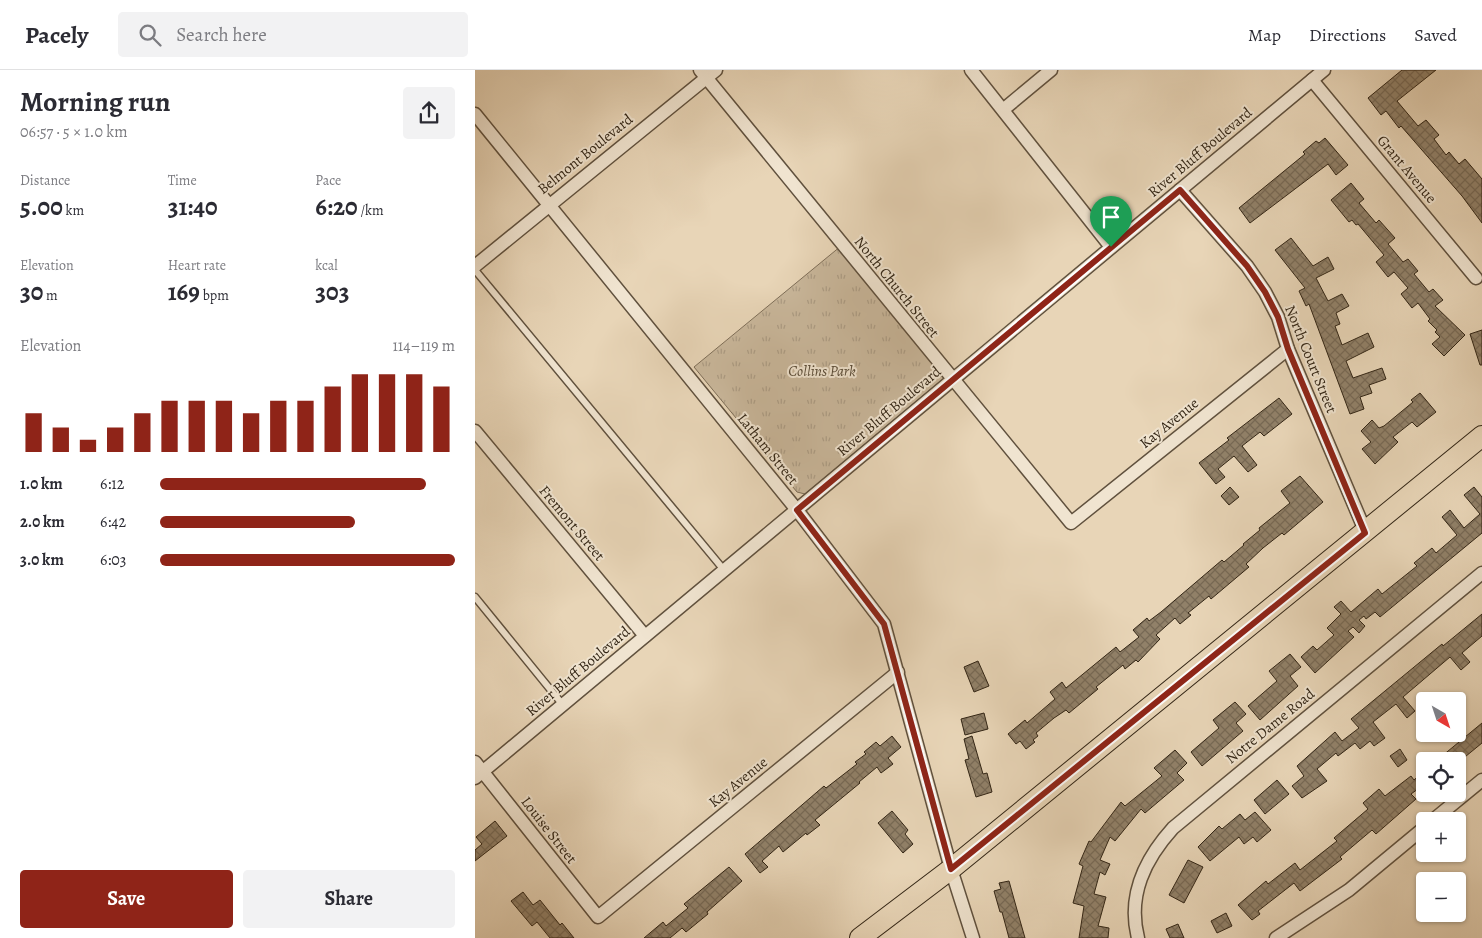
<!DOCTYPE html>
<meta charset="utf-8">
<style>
:root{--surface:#fff;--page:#f2f2f3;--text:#2b2b33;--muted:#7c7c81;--line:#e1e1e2;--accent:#8f2418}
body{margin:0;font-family:Alegreya,serif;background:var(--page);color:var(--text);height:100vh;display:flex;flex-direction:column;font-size:19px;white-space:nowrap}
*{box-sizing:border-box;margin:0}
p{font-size:16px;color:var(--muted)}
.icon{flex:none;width:28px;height:28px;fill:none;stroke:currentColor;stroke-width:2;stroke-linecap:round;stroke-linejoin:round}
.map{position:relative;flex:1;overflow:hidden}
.panel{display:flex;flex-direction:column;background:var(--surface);width:475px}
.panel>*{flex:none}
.needle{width:32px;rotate:141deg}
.controls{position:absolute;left:941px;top:622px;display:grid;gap:10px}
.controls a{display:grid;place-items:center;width:50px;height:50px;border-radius:5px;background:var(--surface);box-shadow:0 1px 4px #0004;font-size:25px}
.pin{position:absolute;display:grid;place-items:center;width:42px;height:42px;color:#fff;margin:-51px -21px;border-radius:50% 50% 50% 0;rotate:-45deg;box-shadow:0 0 5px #0007}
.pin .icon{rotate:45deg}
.round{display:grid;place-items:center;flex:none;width:52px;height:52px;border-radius:5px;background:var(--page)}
.head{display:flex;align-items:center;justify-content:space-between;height:85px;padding:0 20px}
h1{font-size:28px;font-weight:700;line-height:38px}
.figures{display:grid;grid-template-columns:repeat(3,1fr);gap:8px;height:85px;padding:5px 20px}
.figures div{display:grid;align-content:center}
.figures b{font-size:25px;font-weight:700}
.figures small{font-size:14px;font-weight:400}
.figures p{font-size:14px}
.chart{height:140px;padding:10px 20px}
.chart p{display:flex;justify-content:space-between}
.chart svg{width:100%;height:90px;margin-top:5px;stroke:var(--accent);stroke-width:6}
.action{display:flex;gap:10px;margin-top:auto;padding:10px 20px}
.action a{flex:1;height:58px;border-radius:5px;background:var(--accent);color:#fff;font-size:20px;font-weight:700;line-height:58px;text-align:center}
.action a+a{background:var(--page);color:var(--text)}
ul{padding:0 20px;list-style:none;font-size:16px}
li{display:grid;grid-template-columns:80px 60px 1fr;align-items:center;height:38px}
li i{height:12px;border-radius:6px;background:var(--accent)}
header{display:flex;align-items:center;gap:30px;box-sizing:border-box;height:70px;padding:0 25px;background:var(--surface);border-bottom:1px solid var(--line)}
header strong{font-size:24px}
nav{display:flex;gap:28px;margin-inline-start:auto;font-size:18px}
.search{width:350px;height:45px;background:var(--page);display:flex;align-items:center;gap:12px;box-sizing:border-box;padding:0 18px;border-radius:5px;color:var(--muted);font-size:19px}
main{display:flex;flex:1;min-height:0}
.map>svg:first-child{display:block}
</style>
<header>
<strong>Pacely</strong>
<div class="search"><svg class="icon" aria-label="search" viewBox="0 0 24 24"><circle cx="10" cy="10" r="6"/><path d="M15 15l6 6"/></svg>Search here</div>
<nav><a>Map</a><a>Directions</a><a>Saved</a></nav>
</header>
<main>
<section class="panel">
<div class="head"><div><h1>Morning run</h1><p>06:57 · 5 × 1.0 km</p></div><a class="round"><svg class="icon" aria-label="share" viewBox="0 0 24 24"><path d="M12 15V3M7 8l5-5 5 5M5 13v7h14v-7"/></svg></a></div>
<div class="figures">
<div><p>Distance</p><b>5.00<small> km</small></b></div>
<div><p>Time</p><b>31:40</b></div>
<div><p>Pace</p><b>6:20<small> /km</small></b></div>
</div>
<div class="figures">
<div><p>Elevation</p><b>30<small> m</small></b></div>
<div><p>Heart rate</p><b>169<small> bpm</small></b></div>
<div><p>kcal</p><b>303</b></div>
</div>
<div class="chart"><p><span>Elevation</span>114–119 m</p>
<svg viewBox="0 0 160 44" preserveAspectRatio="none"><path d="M5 44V25M15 44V32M25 44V38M35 44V32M45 44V25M55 44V19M65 44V19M75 44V19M85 44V25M95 44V19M105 44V19M115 44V12M125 44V6M135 44V6M145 44V6M155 44V12"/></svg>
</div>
<ul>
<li><b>1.0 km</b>6:12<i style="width:90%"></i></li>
<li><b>2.0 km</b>6:42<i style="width:66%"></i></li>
<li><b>3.0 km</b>6:03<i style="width:100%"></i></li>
</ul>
<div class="action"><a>Save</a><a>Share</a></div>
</section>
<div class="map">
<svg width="1007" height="868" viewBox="0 0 1007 868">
<defs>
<pattern id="park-tufts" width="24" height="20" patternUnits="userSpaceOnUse" patternTransform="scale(1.25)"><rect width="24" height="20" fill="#c9b79b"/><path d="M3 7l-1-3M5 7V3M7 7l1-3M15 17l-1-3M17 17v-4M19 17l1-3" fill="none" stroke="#ad9d85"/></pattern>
<pattern id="building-cross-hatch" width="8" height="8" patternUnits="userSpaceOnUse" patternTransform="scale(1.25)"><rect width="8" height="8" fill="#918169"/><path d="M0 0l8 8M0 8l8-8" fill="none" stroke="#776955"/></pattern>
</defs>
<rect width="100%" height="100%" fill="#e8d5b7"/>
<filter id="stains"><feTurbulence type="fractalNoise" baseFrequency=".004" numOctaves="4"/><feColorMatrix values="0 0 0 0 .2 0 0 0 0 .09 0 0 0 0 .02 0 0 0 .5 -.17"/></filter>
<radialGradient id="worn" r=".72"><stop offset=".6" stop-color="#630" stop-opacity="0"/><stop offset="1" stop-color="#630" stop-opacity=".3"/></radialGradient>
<!-- park -->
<polygon fill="url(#park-tufts)" stroke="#7e6e58" points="366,176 468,304 469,308 330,424 322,422 219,297"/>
<!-- building -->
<g fill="url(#building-cross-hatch)" stroke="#322515">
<polygon points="927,0 961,0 922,31 943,56 951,50 964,65 959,69 971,85 974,82 984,94 990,89 1007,109 1007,153 987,126 926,56 924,58 911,41 906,45 893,28"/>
<polygon points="850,68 873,95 861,105 853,94 775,153 764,138 830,84 828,82 841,71 844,73"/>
<polygon points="876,113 889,129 884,133 901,153 904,150 920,168 913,174 928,192 933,189 943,201 939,204 954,222 958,219 968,230 960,236 990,265 969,286 957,274 965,267 960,262 962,260 953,251 955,249 943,233 937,238 926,224 933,218 919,202 913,207 901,192 909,185 883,154 881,155 877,150 874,152 856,130"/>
<polygon points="816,168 838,196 853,187 859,199 841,208 853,231 867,224 874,236 861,243 865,254 860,256 867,275 893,263 899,277 871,291 878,308 907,298 911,309 894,315 897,323 885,327 889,339 875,344 834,234 831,236 824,221 830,218 800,180"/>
<polygon points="1007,260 1007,295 1005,295 995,264"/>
<polygon points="945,323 961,342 942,357 937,352 918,367 923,372 900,394 887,379 896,372 886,361 897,350 904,358 909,356 938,332 936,330"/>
<polygon points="804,328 817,344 789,366 785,362 767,376 782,395 773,402 759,386 743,399 750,407 741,414 724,393 754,370 752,368"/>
<polygon points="825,406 848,432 809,465 807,463 788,478 771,494 774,497 736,529 734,526 713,543 716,545 705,554 700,548 681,565 685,569 663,592 661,590 650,599 648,595 621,617 623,619 594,643 591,640 579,648 561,663 563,666 558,670 560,672 551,679 545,671 541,674 533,664 550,650 552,653 580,629 575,622 587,612 591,618 641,577 645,582 664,567 658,560 672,548 674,551 686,542 747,490 749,492 769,475 768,474 785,460 784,458 815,433 806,421"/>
<polygon points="755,417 764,427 754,435 746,426"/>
<polygon points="999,417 1007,427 1007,463 905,547 900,542 891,549 889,546 884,550 890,556 884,563 878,557 873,561 879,567 840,603 826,587 838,576 842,580 859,565 852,558 866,544 859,537 866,531 876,542 903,519 907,524 942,496 939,493 957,478 961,483 982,465 967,447 975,440 989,458 1005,444 989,425"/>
<polygon points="1007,544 1007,566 987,583 995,592 986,600 975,587 928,627 940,641 932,648 921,634 898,652 910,668 899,676 895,671 885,679 880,673 863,686 861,683 842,699 852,711 827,728 817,716 829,706 822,696 860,662 867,671 884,658 876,649 967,574 968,576"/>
<polygon points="815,584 826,597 815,606 823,616 785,650 773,636 802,611 794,601"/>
<polygon points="503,591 514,616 499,622 489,597"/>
<polygon points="760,632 771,644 761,653 768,661 727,696 716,682 744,658 738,650"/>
<polygon points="509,643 513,659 490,665 486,649"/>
<polygon points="1007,653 1007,673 985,691 961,691"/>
<polygon points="417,666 426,677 413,688 418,694 406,703 402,697 384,712 385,713 340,750 345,755 332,765 331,763 308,782 304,776 287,791 293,797 285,803 270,784 349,716 351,718 382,694 380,692 391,684 389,682 401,672 405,676"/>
<polygon points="497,666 508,704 512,703 517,722 501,727 490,690 494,689 489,669"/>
<polygon points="925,679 932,690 923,697 915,686"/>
<polygon points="700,680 712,693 702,703 709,710 670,743 666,739 640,771 635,767 625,790 635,794 630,805 625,802 619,824 631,827 623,856 634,858 633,868 604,868 609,836 598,833 608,796 604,794 614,771 616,772 646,732 650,736 687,706 679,698"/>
<polygon points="950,700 950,714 936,724 941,729 901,764 897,760 865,787 867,789 825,821 819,813 783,841 785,844 777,850 763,835 791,811 793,814 820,793 825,800 862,771 859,768 893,739 888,733 904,719 910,726 936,706 939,710"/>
<polygon points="802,710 814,724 790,744 779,730"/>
<polygon points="417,741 433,760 430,764 438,774 428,783 403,753"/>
<polygon points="780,742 796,760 782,772 778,767 769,774 764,767 735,791 723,777 744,756 747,759 765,744 770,750"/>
<polygon points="20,751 32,766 0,791 0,780 7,774 1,767"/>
<polygon points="713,790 728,797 709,833 694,825"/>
<polygon points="254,797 267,811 232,842 233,844 211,862 207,858 195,868 169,868 188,852 191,856 213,838 209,834"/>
<polygon points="534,811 544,847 550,868 534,868 527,842 525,842 519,821 526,819 524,813"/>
<polygon points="48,822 58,835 65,830 85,855 87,853 99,868 75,868 62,852 57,856 36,831"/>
<polygon points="751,843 757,856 742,863 736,851"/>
<polygon points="703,854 709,868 695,868 691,859"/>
</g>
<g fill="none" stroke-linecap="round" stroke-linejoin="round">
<!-- lane casing -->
<g stroke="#60513e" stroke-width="9">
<g id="lane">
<polyline points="0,200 249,500"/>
<polyline points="0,527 88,635"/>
</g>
</g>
<!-- street casing -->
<g stroke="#60513e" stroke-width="15">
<g id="street">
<polyline points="225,0 596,453 813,279"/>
<polyline points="496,0 636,177"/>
<polyline points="837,10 1001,208"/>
<polyline points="529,39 576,0"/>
<polyline points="0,44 322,440 409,554 476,799 498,868"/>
<polyline points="705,120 772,196 790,222 803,247 813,279 891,463"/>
<polyline points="0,196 241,0"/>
<polyline points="0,361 170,566"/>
<polyline points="0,692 123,847 423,602"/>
<polyline points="0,708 849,0"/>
<polyline points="957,751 1007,710"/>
<path d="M663,868C652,825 670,789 698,758L1007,503"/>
<polyline points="801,868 874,820 950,757"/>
</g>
</g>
<!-- primary casing -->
<g stroke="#322515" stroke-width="22">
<polyline id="primary" points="385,868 476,799 1007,366"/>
</g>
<!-- lane -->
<use href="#lane" stroke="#f0e4d0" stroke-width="6"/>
<!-- street -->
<use href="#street" stroke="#f0e4d0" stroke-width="12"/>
<!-- primary -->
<use href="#primary" stroke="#e8d5b7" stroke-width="20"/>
</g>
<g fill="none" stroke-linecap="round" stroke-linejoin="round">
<!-- route casing -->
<g stroke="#fff" stroke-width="10">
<polygon id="route" points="705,120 772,196 790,222 803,247 813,279 890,463 476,799 409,554 322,440"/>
</g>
<!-- route -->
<use href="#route" stroke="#8f2418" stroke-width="6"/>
</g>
<g text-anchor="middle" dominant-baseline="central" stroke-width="4" stroke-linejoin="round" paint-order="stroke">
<!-- street labels -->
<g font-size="15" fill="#322515" stroke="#f0e4d0">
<text transform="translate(725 82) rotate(-40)">River Bluff Boulevard</text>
<text transform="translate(110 84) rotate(-39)">Belmont Boulevard</text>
<text transform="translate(932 99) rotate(50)">Grant Avenue</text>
<text transform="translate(422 217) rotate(51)">North Church Street</text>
<text transform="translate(836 289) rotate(68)">North Court Street</text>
<text transform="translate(414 341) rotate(-40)">River Bluff Boulevard</text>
<text transform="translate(694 353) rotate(-39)">Kay Avenue</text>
<text transform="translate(293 379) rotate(51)">Latham Street</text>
<text transform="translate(97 453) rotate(50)">Fremont Street</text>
<text transform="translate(103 601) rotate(-40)">River Bluff Boulevard</text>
<text transform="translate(795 656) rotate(-39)">Notre Dame Road</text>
<text transform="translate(263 712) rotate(-39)">Kay Avenue</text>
<text transform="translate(74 760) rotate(52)">Louise Street</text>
</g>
<!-- park labels -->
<g font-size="15" font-style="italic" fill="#584a36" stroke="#f0e4d0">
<text x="347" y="301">Collins Park</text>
</g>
</g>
<rect width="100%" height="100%" filter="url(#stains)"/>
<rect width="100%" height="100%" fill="url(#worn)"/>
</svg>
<div class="controls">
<a><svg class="needle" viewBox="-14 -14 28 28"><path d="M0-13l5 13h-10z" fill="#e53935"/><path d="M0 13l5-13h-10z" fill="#7c7c81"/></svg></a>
<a><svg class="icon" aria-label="locate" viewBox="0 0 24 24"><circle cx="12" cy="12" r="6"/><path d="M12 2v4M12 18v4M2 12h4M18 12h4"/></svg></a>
<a>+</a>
<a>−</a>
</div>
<div class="pin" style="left:636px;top:177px;background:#1e9e55"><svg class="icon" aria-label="arrive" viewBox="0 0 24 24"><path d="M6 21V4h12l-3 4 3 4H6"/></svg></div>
</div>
</main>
